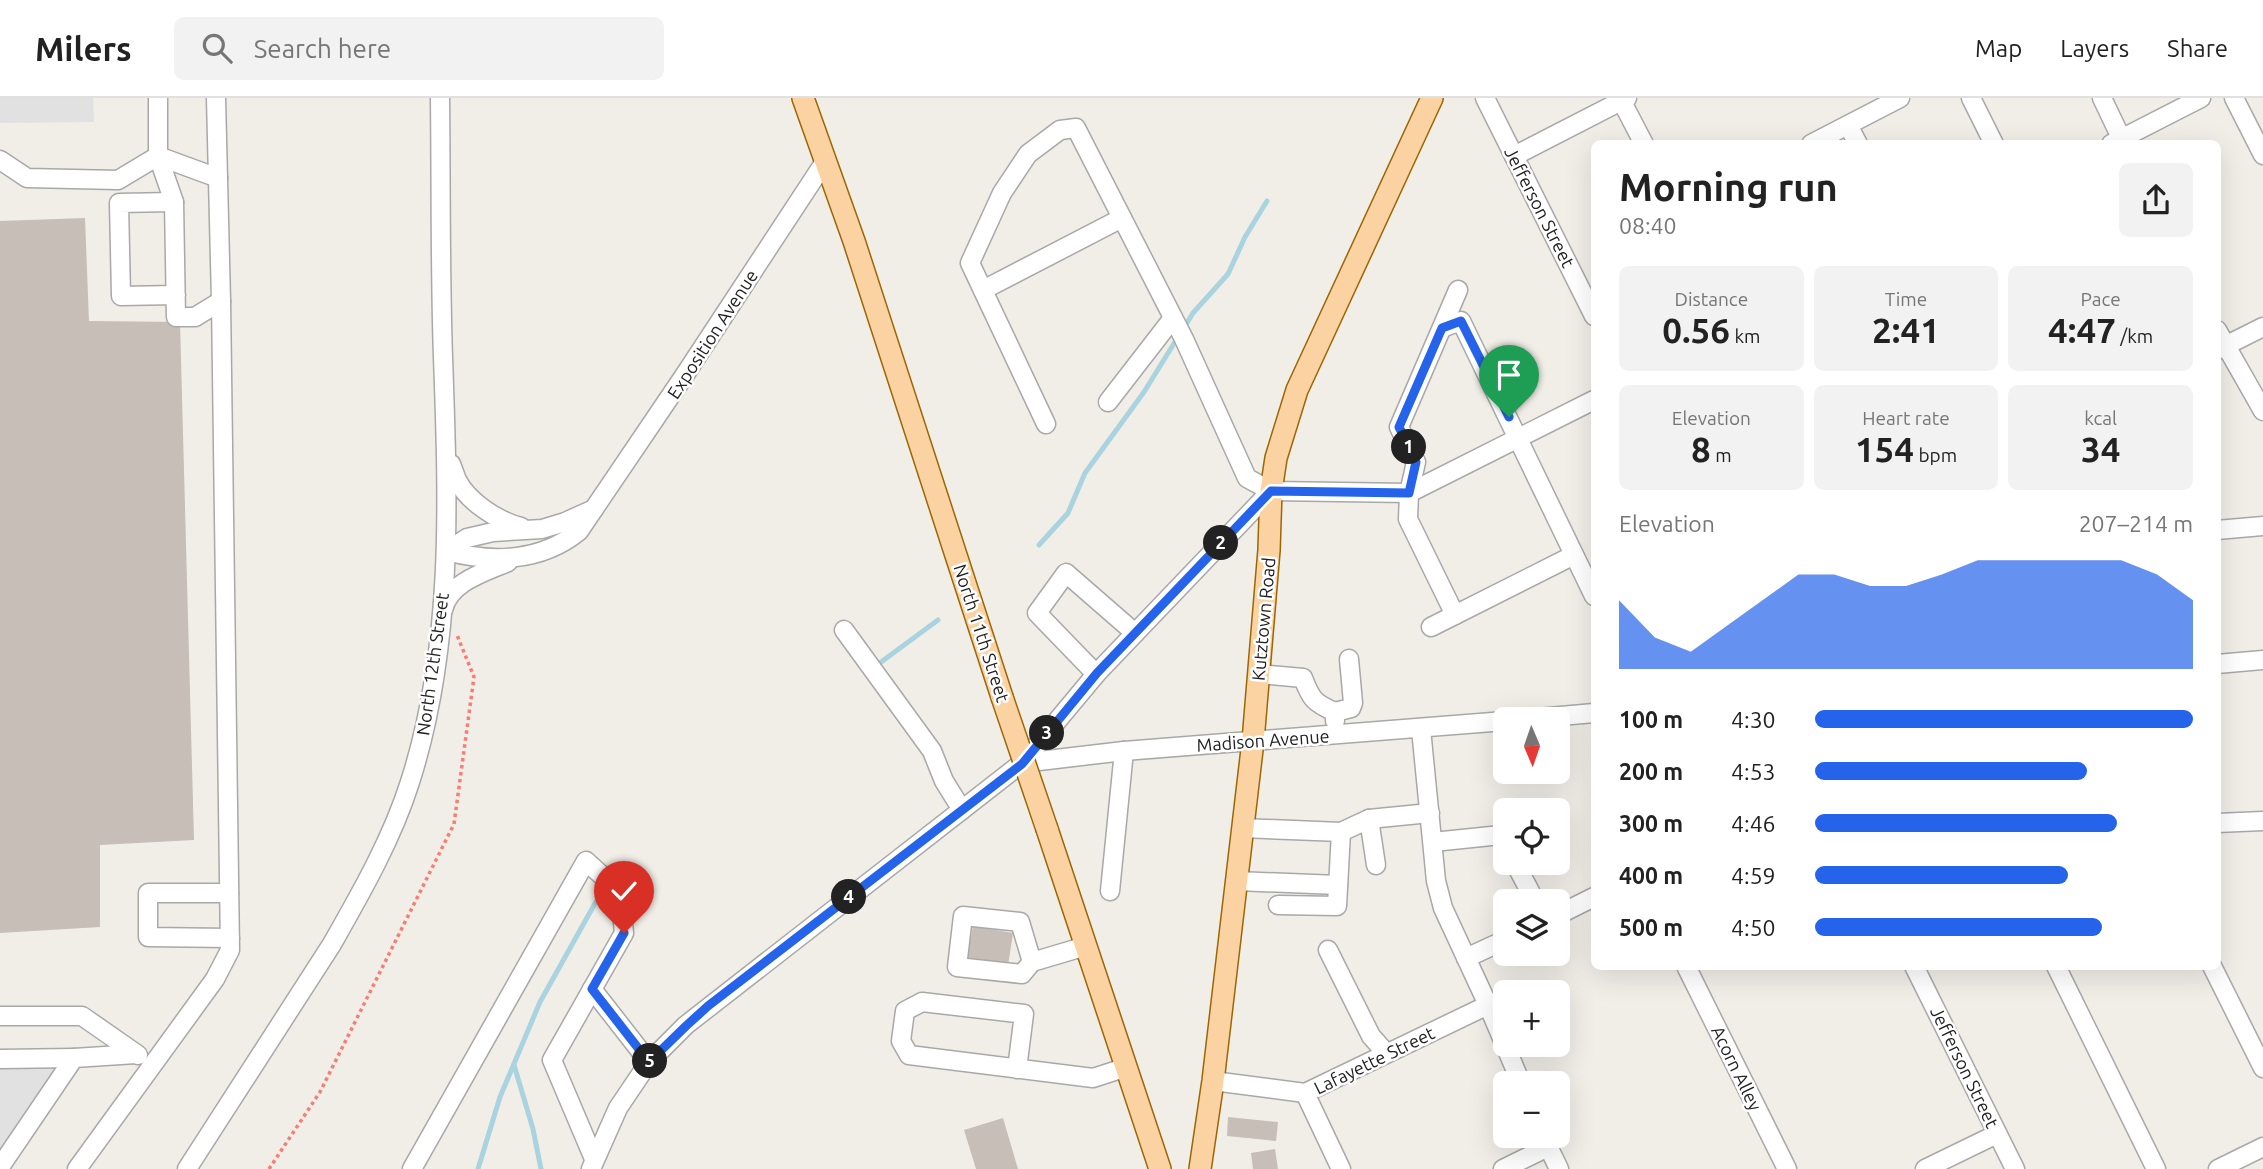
<!DOCTYPE html>
<meta charset="utf-8">
<style>
:root{--surface:#fff;--page:#f2f2f2;--text:#222;--muted:#767676;--line:#e0e0e0;--accent:#2563eb}
body{margin:0;font-family:Ubuntu,sans-serif;background:var(--page);color:var(--text);height:100vh;display:flex;flex-direction:column;font-size:26px;white-space:nowrap}
*{box-sizing:border-box;margin:0}
p{font-size:23px;color:var(--muted)}
.icon{flex:none;width:38px;height:38px;fill:none;stroke:currentColor;stroke-width:2;stroke-linecap:round;stroke-linejoin:round}
.map{position:relative;flex:1;overflow:hidden}
.sheet{position:absolute;left:1591px;top:42px;width:630px;height:830px;display:flex;flex-direction:column;background:var(--surface);border-radius:10px;box-shadow:0 7px 28px #0002}
.sheet>*{flex:none}
.needle{width:46px;rotate:178deg}
.tools{position:absolute;left:1493px;top:609px;display:grid;gap:14px}
.tools a{display:grid;place-items:center;width:77px;height:77px;border-radius:10px;background:var(--surface);box-shadow:0 7px 28px #0002;font-size:35px}
.pin{position:absolute;display:grid;place-items:center;width:60px;height:60px;color:#fff;margin:-72px -30px;border-radius:50% 50% 50% 0;rotate:-45deg;box-shadow:0 0 7px #0007}
.pin .icon{rotate:45deg}
.km{position:absolute;width:35px;height:35px;margin:-18px;border-radius:50%;background:#222;color:#fff;font-size:19px;line-height:35px;text-align:center}
.round{display:grid;place-items:center;flex:none;width:74px;height:74px;border-radius:10px;background:var(--page)}
.summary{display:flex;align-items:center;justify-content:space-between;height:119px;padding:0 28px}
h1{font-size:38px;font-weight:600;line-height:52px}
.stats{display:grid;grid-template-columns:repeat(3,1fr);gap:10px;height:119px;padding:7px 28px}
.stats div{display:grid;align-content:center;border-radius:10px;background:var(--page);text-align:center}
.stats b{font-size:35px;font-weight:600}
.stats small{font-size:19px;font-weight:400}
.stats p{font-size:19px}
.chart{height:196px;padding:14px 28px}
.chart p{display:flex;justify-content:space-between}
.chart svg{width:100%;height:126px;margin-top:7px;fill:var(--accent);opacity:.7}
ul{padding:0 28px;list-style:none;font-size:23px}
li{display:grid;grid-template-columns:112px 84px 1fr;align-items:center;height:52px}
li i{height:18px;border-radius:9px;background:var(--accent)}
header{display:flex;align-items:center;gap:42px;box-sizing:border-box;height:98px;padding:0 35px;background:var(--surface);border-bottom:2px solid var(--line)}
header strong{font-size:33px}
nav{display:flex;gap:38px;margin-inline-start:auto;font-size:24px}
.search{width:490px;height:63px;background:var(--page);display:flex;align-items:center;gap:18px;box-sizing:border-box;padding:0 24px;border-radius:10px;color:var(--muted);font-size:26px}
.map>svg:first-child{display:block}
</style>
<header>
<strong>Milers</strong>
<div class="search"><svg class="icon" aria-label="search" viewBox="0 0 24 24"><circle cx="10" cy="10" r="6"/><path d="M15 15l6 6"/></svg>Search here</div>
<nav><a>Map</a><a>Layers</a><a>Share</a></nav>
</header>
<div class="map">
<svg width="2263" height="1071" viewBox="0 0 2263 1071">
<rect width="100%" height="100%" fill="#f1eee8"/>
<!-- parking -->
<g fill="#e1e1e1">
<polygon points="0,0 93,0 94,24 0,25"/>
<polygon points="63,955 64,985 0,1071 0,956"/>
</g>
<g fill="none" stroke-linecap="round" stroke-linejoin="round">
<!-- stream -->
<g stroke="#a9d3de" stroke-width="5">
<polyline points="1184,230 1193,215 1228,176 1245,139 1267,103"/>
<polyline points="1039,447 1068,415 1085,375 1144,294 1178,239"/>
<polyline points="877,567 938,522"/>
<polyline points="514,967 533,1031 541,1071"/>
<polyline points="478,1071 500,999 540,904 598,800"/>
</g>
</g>
<!-- building -->
<g fill="#c6beb7">
<polygon points="85,120 89,223 180,224 194,742 100,747 100,829 0,835 0,123"/>
<polygon points="973,828 1013,835 1008,868 967,861"/>
<polygon points="1228,1019 1278,1024 1276,1043 1227,1038"/>
<polygon points="1003,1020 1018,1071 976,1071 964,1032"/>
<polygon points="1275,1051 1278,1071 1253,1071 1251,1055"/>
</g>
<g fill="none" stroke-linecap="round" stroke-linejoin="round">
<!-- minor casing -->
<g stroke="#a8a8a8" stroke-width="21">
<g id="minor">
<polyline points="158,0 158,58 218,80"/>
<polyline points="1485,0 1594,218"/>
<polyline points="1620,0 1644,46"/>
<polyline points="1971,0 1994,46"/>
<polyline points="2102,0 2124,46"/>
<polyline points="2234,0 2263,57"/>
<polyline points="1848,27 1858,46"/>
<polyline points="1811,46 1900,0"/>
<polyline points="2111,46 2201,0"/>
<polyline points="1514,58 1627,0"/>
<polyline points="0,62 27,80 118,82 158,58 174,104"/>
<polyline points="983,192 1122,120"/>
<polyline points="176,197 121,198 119,105 174,104 176,219 195,219 221,203"/>
<polyline points="1442,230 1461,223 1594,498"/>
<polyline points="2217,232 2263,313"/>
<polyline points="2217,252 2263,229"/>
<polyline points="1108,304 1173,220"/>
<polyline points="1046,326 970,165 1002,95 1028,56 1060,32 1076,30 1184,241 1247,380 1271,393 1409,395 1594,302"/>
<path d="M451,366C453,371 455,377 457,382C468,404 498,423 521,429"/>
<polyline points="2217,432 2263,428"/>
<path d="M447,453C492,465 541,464 579,433L686,275L826,62"/>
<polyline points="447,453 467,440 493,434 542,431 565,424 594,411"/>
<path d="M443,512C449,484 485,474 508,464"/>
<polyline points="1455,517 1408,421 1409,395 1416,364 1399,329 1458,192"/>
<polyline points="1431,529 1574,457"/>
<polyline points="844,532 932,653 944,683 962,712"/>
<polyline points="2217,566 2263,562"/>
<polyline points="1096,576 1037,515 1066,475 1135,535"/>
<path d="M1259,576L1303,580C1311,601 1314,605 1335,614"/>
<polyline points="1527,621 1594,615"/>
<polyline points="1335,623 1335,614 1351,610 1353,605 1349,561"/>
<polyline points="1421,631 1436,783 1443,810 1488,907 1521,985"/>
<polyline points="1022,665 1124,653 1505,623"/>
<polyline points="1369,721 1376,767"/>
<polyline points="2217,725 2263,723"/>
<polyline points="1242,730 1341,734"/>
<polyline points="1433,744 1501,737 1505,745"/>
<polyline points="1515,765 1535,803"/>
<polyline points="1236,783 1338,787"/>
<polyline points="1110,793 1124,653"/>
<polyline points="229,795 148,795 148,839 230,840"/>
<polyline points="1278,807 1337,808 1341,734 1369,721 1430,715"/>
<polyline points="1558,817 1594,799"/>
<polyline points="1328,852 1371,938 1386,955"/>
<polyline points="1466,860 1505,842"/>
<polyline points="1032,864 1020,824 963,818 957,869 1022,876 1032,864 1086,848"/>
<polyline points="1686,868 1787,1071"/>
<polyline points="1914,868 2015,1071"/>
<polyline points="2056,868 2156,1071"/>
<polyline points="2212,868 2263,970"/>
<polyline points="592,891 649,964"/>
<polyline points="0,918 82,918 138,957"/>
<polyline points="0,961 74,960"/>
<polyline points="1017,971 1024,916 922,904 905,913 901,943 909,957 1093,980 1127,969"/>
<polyline points="1213,983 1305,995 1488,907"/>
<polyline points="1305,995 1341,1071"/>
<polyline points="1543,1038 1559,1071"/>
<polyline points="0,1069 74,960 136,956"/>
<polyline points="77,1071 215,881 230,852 221,203 216,0"/>
<path d="M187,1071L332,846C361,795 392,741 410,684C454,547 448,401 443,259C440,173 441,86 440,0"/>
<polyline points="412,1071 586,763 620,794 624,835 552,962 594,1061"/>
<polyline points="591,1071 618,1010 649,964 686,927 1022,665 1097,575 1271,393"/>
<polyline points="1503,1071 1548,1049"/>
<polyline points="1925,1071 1997,1036"/>
<polyline points="2218,1071 2263,1049"/>
</g>
</g>
<!-- major casing -->
<g stroke="#9c6602" stroke-width="24">
<g id="major">
<polyline points="803,0 854,143 1002,599"/>
<polyline points="1047,731 1160,1071"/>
<polyline points="1200,1071 1213,983 1253,643 1269,452 1271,393 1276,360 1297,292 1432,0"/>
</g>
</g>
<!-- path -->
<polyline stroke="#f87d72" stroke-width="3.5" stroke-dasharray="3.5 3.5" stroke-linecap="butt" points="269,1071 320,994 454,726 474,579 457,537"/>
<!-- minor -->
<use href="#minor" stroke="#fff" stroke-width="18"/>
<!-- major -->
<use href="#major" stroke="#fbd3a3" stroke-width="21"/>
<!-- major-bridge casing -->
<g stroke="#9c6602" stroke-width="24" stroke-linecap="butt">
<polyline id="major-bridge" points="1002,599 1047,731"/>
</g>
<!-- major-bridge -->
<use href="#major-bridge" stroke="#fbd3a3" stroke-width="21"/>
</g>
<g fill="none" stroke-linecap="round" stroke-linejoin="round">
<!-- route casing -->
<g stroke="#fff" stroke-width="14">
<polyline id="route" points="624,835 592,891 649,964 686,928 708,908 1022,666 1097,575 1271,393 1409,395 1416,364 1399,329 1442,230 1461,223 1509,319"/>
</g>
<!-- route -->
<use href="#route" stroke="#2563eb" stroke-width="9"/>
</g>
<g text-anchor="middle" dominant-baseline="central" stroke-width="5" stroke-linejoin="round" paint-order="stroke">
<!-- street labels -->
<g font-size="18" fill="#212121" stroke="#fff">
<text transform="translate(1540 109) rotate(63)">Jefferson Street</text>
<text transform="translate(712 236) rotate(-57)">Exposition Avenue</text>
<text transform="translate(1263 521) rotate(-85)">Kutztown Road</text>
<text transform="translate(982 535) rotate(72)">North 11th Street</text>
<text transform="translate(432 566) rotate(-82)">North 12th Street</text>
<text transform="translate(1263 642) rotate(-4)">Madison Avenue</text>
<text transform="translate(1374 962) rotate(-26)">Lafayette Street</text>
<text transform="translate(1965 969) rotate(64)">Jefferson Street</text>
<text transform="translate(1737 970) rotate(64)">Acorn Alley</text>
</g>
</g>
</svg>
<div class="tools">
<a><svg class="needle" viewBox="-14 -14 28 28"><path d="M0-13l5 13h-10z" fill="#e53935"/><path d="M0 13l5-13h-10z" fill="#767676"/></svg></a>
<a><svg class="icon" aria-label="locate" viewBox="0 0 24 24"><circle cx="12" cy="12" r="6"/><path d="M12 2v4M12 18v4M2 12h4M18 12h4"/></svg></a>
<a><svg class="icon" aria-label="layers" viewBox="0 0 24 24"><path d="M12 4l9 5-9 5-9-5zM3 14l9 5 9-5"/></svg></a>
<a>+</a>
<a>−</a>
</div>
<div class="pin" style="left:1509px;top:319px;background:#1e9e55"><svg class="icon" aria-label="arrive" viewBox="0 0 24 24"><path d="M6 21V4h12l-3 4 3 4H6"/></svg></div>
<div class="pin" style="left:624px;top:835px;background:#d93025"><svg class="icon" aria-label="check" viewBox="0 0 24 24"><path d="M5 12l5 5 9-10"/></svg></div>
<b class="km" style="left:1409px;top:349px">1</b>
<b class="km" style="left:1221px;top:445px">2</b>
<b class="km" style="left:1047px;top:635px">3</b>
<b class="km" style="left:849px;top:799px">4</b>
<b class="km" style="left:650px;top:963px">5</b>
<section class="sheet">
<div class="summary"><div><h1>Morning run</h1><p>08:40</p></div><a class="round"><svg class="icon" aria-label="share" viewBox="0 0 24 24"><path d="M12 15V3M7 8l5-5 5 5M5 13v7h14v-7"/></svg></a></div>
<div class="stats">
<div><p>Distance</p><b>0.56<small> km</small></b></div>
<div><p>Time</p><b>2:41</b></div>
<div><p>Pace</p><b>4:47<small> /km</small></b></div>
</div>
<div class="stats">
<div><p>Elevation</p><b>8<small> m</small></b></div>
<div><p>Heart rate</p><b>154<small> bpm</small></b></div>
<div><p>kcal</p><b>34</b></div>
</div>
<div class="chart"><p><span>Elevation</span>207–214 m</p>
<svg viewBox="0 0 160 44" preserveAspectRatio="none"><path d="M0 44V20L10 33L20 38L30 29L40 20L50 11L60 11L70 15L80 15L90 11L100 6L110 6L120 6L130 6L140 6L150 11L160 20V44z"/></svg>
</div>
<ul>
<li><b>100 m</b>4:30<i style="width:100%"></i></li>
<li><b>200 m</b>4:53<i style="width:72%"></i></li>
<li><b>300 m</b>4:46<i style="width:80%"></i></li>
<li><b>400 m</b>4:59<i style="width:67%"></i></li>
<li><b>500 m</b>4:50<i style="width:76%"></i></li>
</ul>
</section>
</div>
